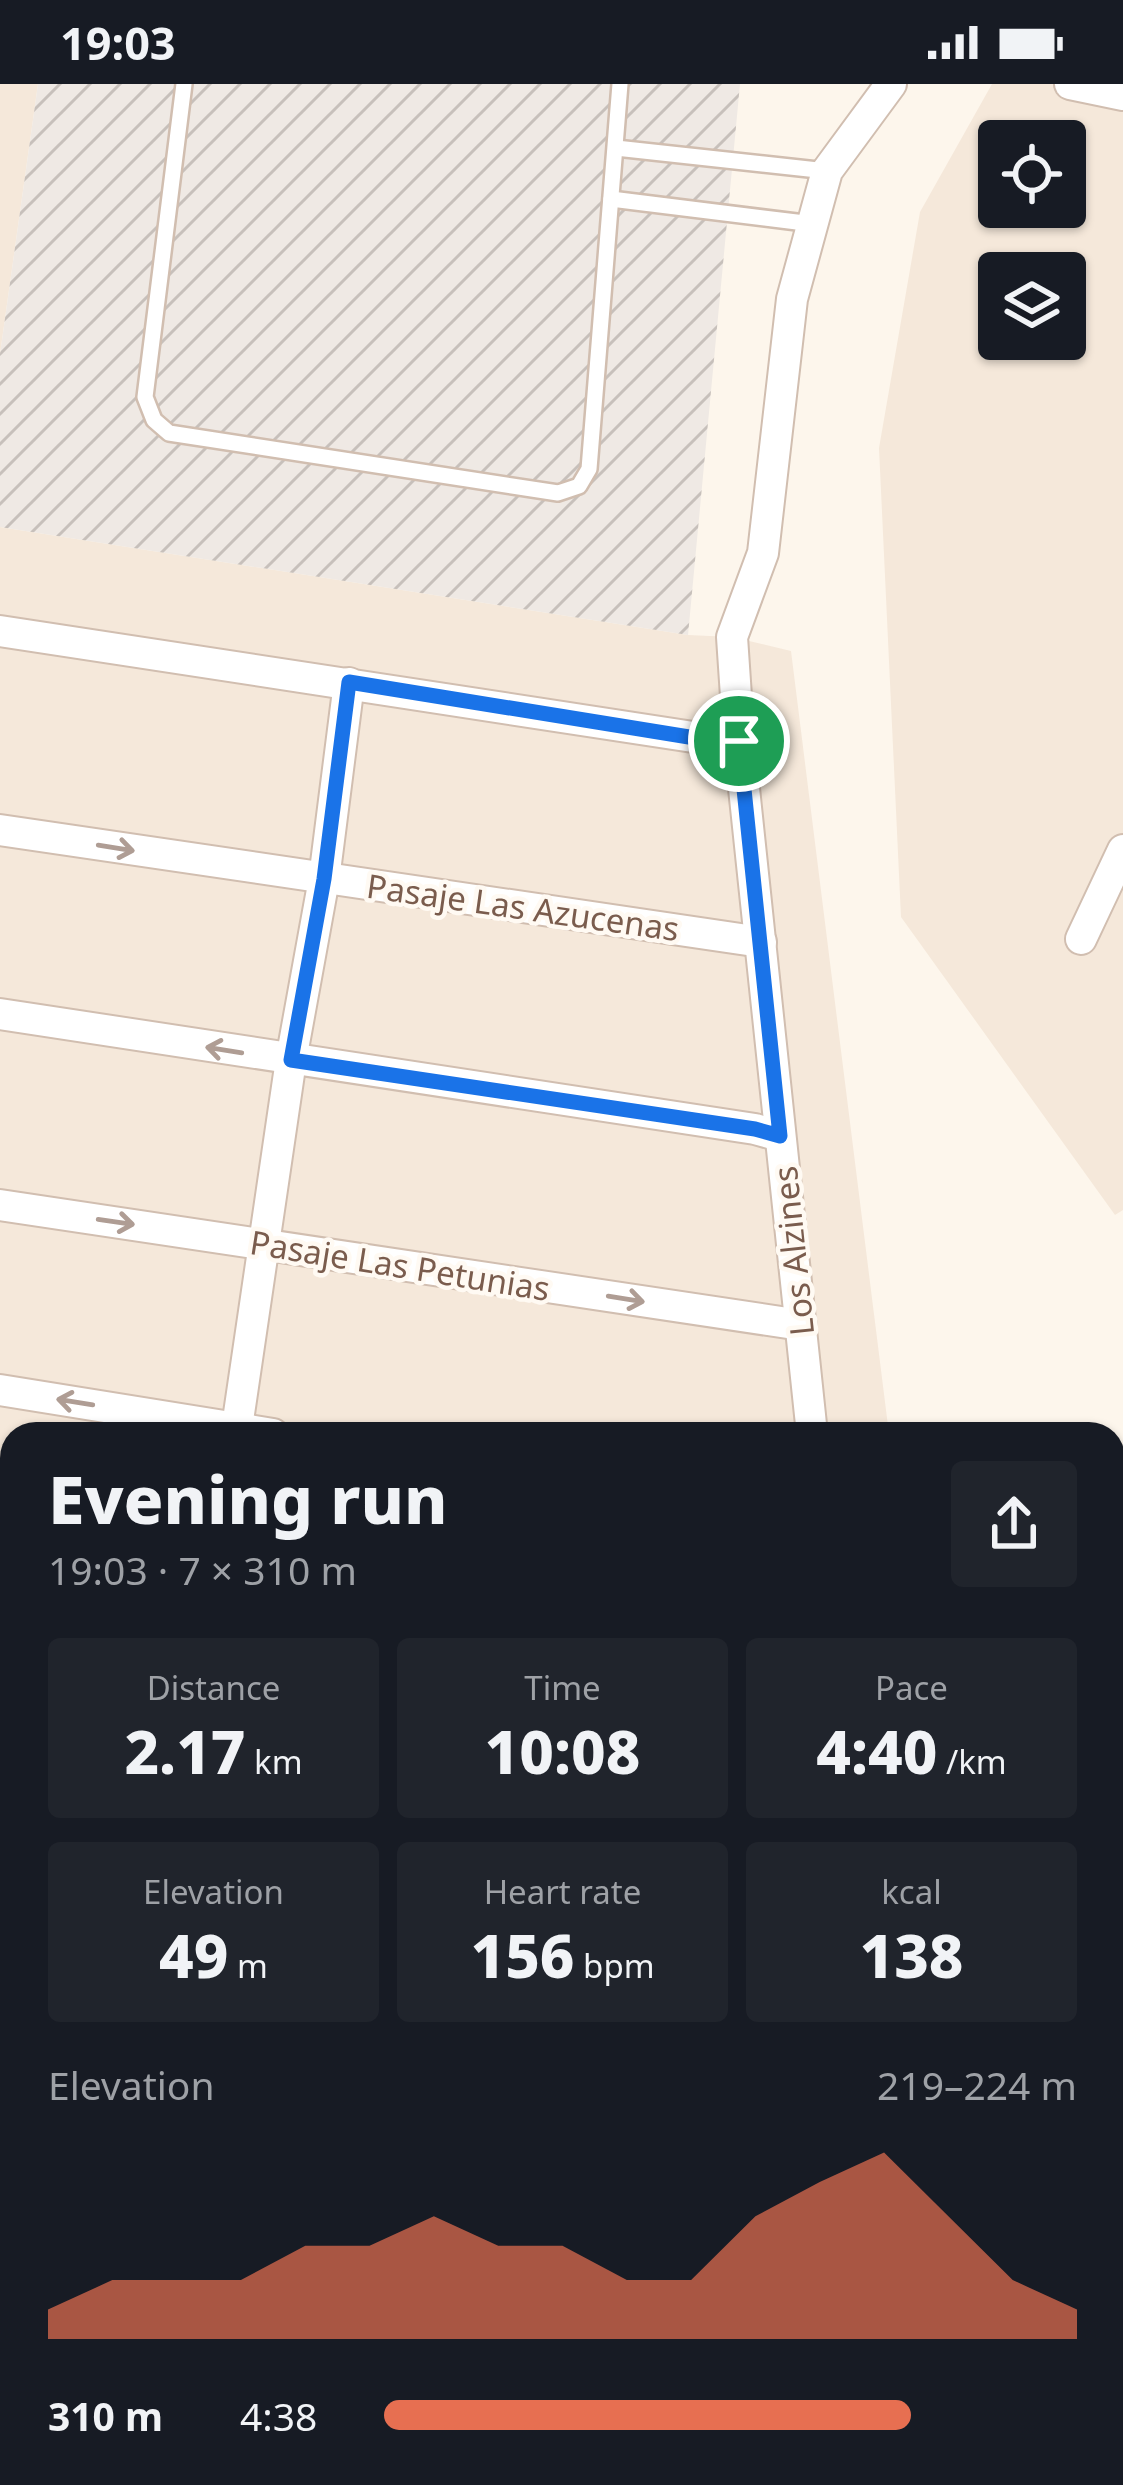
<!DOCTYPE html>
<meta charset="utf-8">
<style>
:root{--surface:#171b24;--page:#20242c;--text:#f1f3f6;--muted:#9ea1a6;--accent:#e76f51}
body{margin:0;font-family:"Noto Sans",sans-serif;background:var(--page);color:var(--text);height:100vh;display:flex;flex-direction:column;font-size:45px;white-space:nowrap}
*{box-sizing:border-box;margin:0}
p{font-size:39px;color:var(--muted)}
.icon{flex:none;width:66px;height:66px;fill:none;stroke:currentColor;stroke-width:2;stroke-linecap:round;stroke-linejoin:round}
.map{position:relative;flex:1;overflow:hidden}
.panel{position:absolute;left:0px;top:1338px;width:1125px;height:1065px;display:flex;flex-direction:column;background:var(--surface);border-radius:36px 36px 0 0;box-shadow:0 3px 9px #0004}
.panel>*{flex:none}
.tools{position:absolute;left:978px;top:36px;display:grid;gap:24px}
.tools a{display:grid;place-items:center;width:108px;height:108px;border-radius:12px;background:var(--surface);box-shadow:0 3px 9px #0004;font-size:60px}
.pin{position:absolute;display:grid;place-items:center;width:102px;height:102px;color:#fff;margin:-51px;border:6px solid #fff;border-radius:50%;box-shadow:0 3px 12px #0007}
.round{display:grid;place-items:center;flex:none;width:126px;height:126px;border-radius:12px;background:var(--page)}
.headline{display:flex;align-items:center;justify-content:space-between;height:204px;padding:0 48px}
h1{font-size:66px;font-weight:800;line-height:90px}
.metrics{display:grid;grid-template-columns:repeat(3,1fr);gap:18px;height:204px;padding:12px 48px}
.metrics div{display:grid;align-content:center;border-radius:12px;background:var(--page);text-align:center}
.metrics b{font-size:60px;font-weight:800}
.metrics small{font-size:33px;font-weight:400}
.metrics p{font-size:33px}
.chart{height:336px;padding:24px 48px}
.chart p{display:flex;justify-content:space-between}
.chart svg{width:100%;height:216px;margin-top:12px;fill:var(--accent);opacity:.7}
ul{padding:0 48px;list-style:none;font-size:39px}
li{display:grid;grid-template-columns:192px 144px 1fr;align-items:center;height:90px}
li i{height:30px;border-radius:15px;background:var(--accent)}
.status{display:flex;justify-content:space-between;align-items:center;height:84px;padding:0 60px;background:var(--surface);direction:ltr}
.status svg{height:33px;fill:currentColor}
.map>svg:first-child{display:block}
</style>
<div class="status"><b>19:03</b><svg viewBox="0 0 49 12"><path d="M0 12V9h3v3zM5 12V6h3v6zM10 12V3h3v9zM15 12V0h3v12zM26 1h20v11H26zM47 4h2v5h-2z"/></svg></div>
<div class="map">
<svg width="1123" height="2401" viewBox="0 0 1123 2401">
<defs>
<pattern id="industrial-furrows" width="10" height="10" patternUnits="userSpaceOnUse" patternTransform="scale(3)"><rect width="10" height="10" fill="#efe9e4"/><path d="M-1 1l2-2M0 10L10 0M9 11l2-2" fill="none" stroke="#c7c0bb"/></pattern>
<pattern id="park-dots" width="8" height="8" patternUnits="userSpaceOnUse" patternTransform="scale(3)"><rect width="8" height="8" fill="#d8ecc9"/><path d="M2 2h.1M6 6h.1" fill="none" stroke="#b4c2a5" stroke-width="1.8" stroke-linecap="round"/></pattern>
<pattern id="building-cross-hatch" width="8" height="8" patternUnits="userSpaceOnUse" patternTransform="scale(3)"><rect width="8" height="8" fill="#f3d5c3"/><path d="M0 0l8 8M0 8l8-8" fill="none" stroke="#cab0a1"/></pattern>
</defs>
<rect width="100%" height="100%" fill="#fdf6ec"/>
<!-- residential -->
<g fill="#f5e8da" fill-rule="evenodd">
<polygon points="0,0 38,0 0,270"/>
<path d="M992,0H1123V1126L1115,1131L901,833L879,364L920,128ZM999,57H1065V123H999ZM999,189H1065V255H999Z"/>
<polygon points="0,443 688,551 732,553 791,567 889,1350 12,1350 12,2391 985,2391 985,2401 0,2401"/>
</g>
<!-- industrial -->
<polygon fill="url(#industrial-furrows)" points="38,0 740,0 688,551 0,443 0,270"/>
<!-- park -->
<polygon fill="url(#park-dots)" points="12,1565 12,1737 0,1739 0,1566"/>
<!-- building -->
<polygon fill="url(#building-cross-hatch)" points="0,1393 12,1400 12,1441 0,1443"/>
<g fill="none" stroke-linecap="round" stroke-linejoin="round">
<!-- lane casing -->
<g stroke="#d1beb0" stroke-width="20">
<g id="lane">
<polyline points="184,0 145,313 154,336 169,349 558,409 579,402 589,385 620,0"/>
<polyline points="616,64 827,87"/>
<polyline points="611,115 813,140"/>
</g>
</g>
<!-- street casing -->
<g stroke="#d1beb0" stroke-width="34">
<g id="street">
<polyline points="1070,0 1123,11"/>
<polyline points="0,547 706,655 739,657"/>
<polyline points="0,746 761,858"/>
<polyline points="1081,855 1123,766"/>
<polyline points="0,930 755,1045 780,1052"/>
<polyline points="0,1121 801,1241"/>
<polyline points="0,1306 273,1350"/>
<polyline points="236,1350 291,976 324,795 349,599"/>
<polyline points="812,1350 739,657 732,553 763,469 792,215 827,87 891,0"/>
<polyline points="0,1522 12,1522"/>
<polyline points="0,1840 12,1838"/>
<polyline points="0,2024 12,2022"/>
<polyline points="0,2136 12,2205"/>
<polyline points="0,2321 12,2336"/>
<polyline points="55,2391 61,2401"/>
<polyline points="381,2391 383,2401"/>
<polyline points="939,2391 939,2401"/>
<polyline points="123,2401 196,2391"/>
</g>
</g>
<!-- lane -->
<use href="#lane" stroke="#fff" stroke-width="15"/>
<!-- street -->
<use href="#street" stroke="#fff" stroke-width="30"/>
</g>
<!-- one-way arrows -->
<defs><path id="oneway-shaft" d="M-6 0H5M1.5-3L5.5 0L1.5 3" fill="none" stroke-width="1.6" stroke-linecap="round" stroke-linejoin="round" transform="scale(3)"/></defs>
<g stroke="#af9d94">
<use href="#oneway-shaft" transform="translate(116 764) rotate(9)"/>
<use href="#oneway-shaft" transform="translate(224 966) rotate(-171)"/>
<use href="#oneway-shaft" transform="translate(116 1138) rotate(8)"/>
<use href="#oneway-shaft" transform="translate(626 1215) rotate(9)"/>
<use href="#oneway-shaft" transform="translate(75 1318) rotate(-171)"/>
</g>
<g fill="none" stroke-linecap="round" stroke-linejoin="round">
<!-- route casing -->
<g stroke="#fff" stroke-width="24">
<polygon id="route" points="349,598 689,653 739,657 780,1052 755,1045 291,976 324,795"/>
</g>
<!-- route -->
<use href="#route" stroke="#1a73e8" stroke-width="15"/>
</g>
<g text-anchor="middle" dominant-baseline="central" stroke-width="9" stroke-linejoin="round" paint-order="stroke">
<!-- street labels -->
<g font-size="33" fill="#7a5c4d" stroke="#fffaf3">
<text transform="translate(523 823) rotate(8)">Pasaje Las Azucenas</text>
<text transform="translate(793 1167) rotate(-96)">Los Alzines</text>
<text transform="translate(400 1181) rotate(9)">Pasaje Las Petunias</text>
</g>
</g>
</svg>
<div class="tools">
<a><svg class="icon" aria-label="locate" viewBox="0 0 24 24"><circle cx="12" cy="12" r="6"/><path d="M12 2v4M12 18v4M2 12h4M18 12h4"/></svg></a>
<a><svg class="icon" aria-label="layers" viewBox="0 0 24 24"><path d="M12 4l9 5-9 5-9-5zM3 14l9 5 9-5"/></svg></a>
</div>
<div class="pin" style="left:739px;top:657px;background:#1e9e55"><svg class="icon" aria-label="arrive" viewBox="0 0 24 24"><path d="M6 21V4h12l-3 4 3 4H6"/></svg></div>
<section class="panel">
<div class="headline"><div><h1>Evening run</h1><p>19:03 · 7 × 310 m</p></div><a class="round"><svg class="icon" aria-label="share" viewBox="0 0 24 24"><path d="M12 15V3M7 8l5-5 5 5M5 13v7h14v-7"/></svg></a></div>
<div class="metrics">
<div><p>Distance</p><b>2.17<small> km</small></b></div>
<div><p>Time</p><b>10:08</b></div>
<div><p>Pace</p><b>4:40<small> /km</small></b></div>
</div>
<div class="metrics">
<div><p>Elevation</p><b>49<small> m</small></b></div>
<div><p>Heart rate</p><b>156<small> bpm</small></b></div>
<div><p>kcal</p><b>138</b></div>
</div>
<div class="chart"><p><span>Elevation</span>219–224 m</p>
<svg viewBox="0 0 160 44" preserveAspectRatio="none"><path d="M0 44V38L10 32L20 32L30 32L40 25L50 25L60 19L70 25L80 25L90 32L100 32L110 19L120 12L130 6L140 19L150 32L160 38V44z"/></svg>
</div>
<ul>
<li><b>310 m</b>4:38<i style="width:76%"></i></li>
</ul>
</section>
</div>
